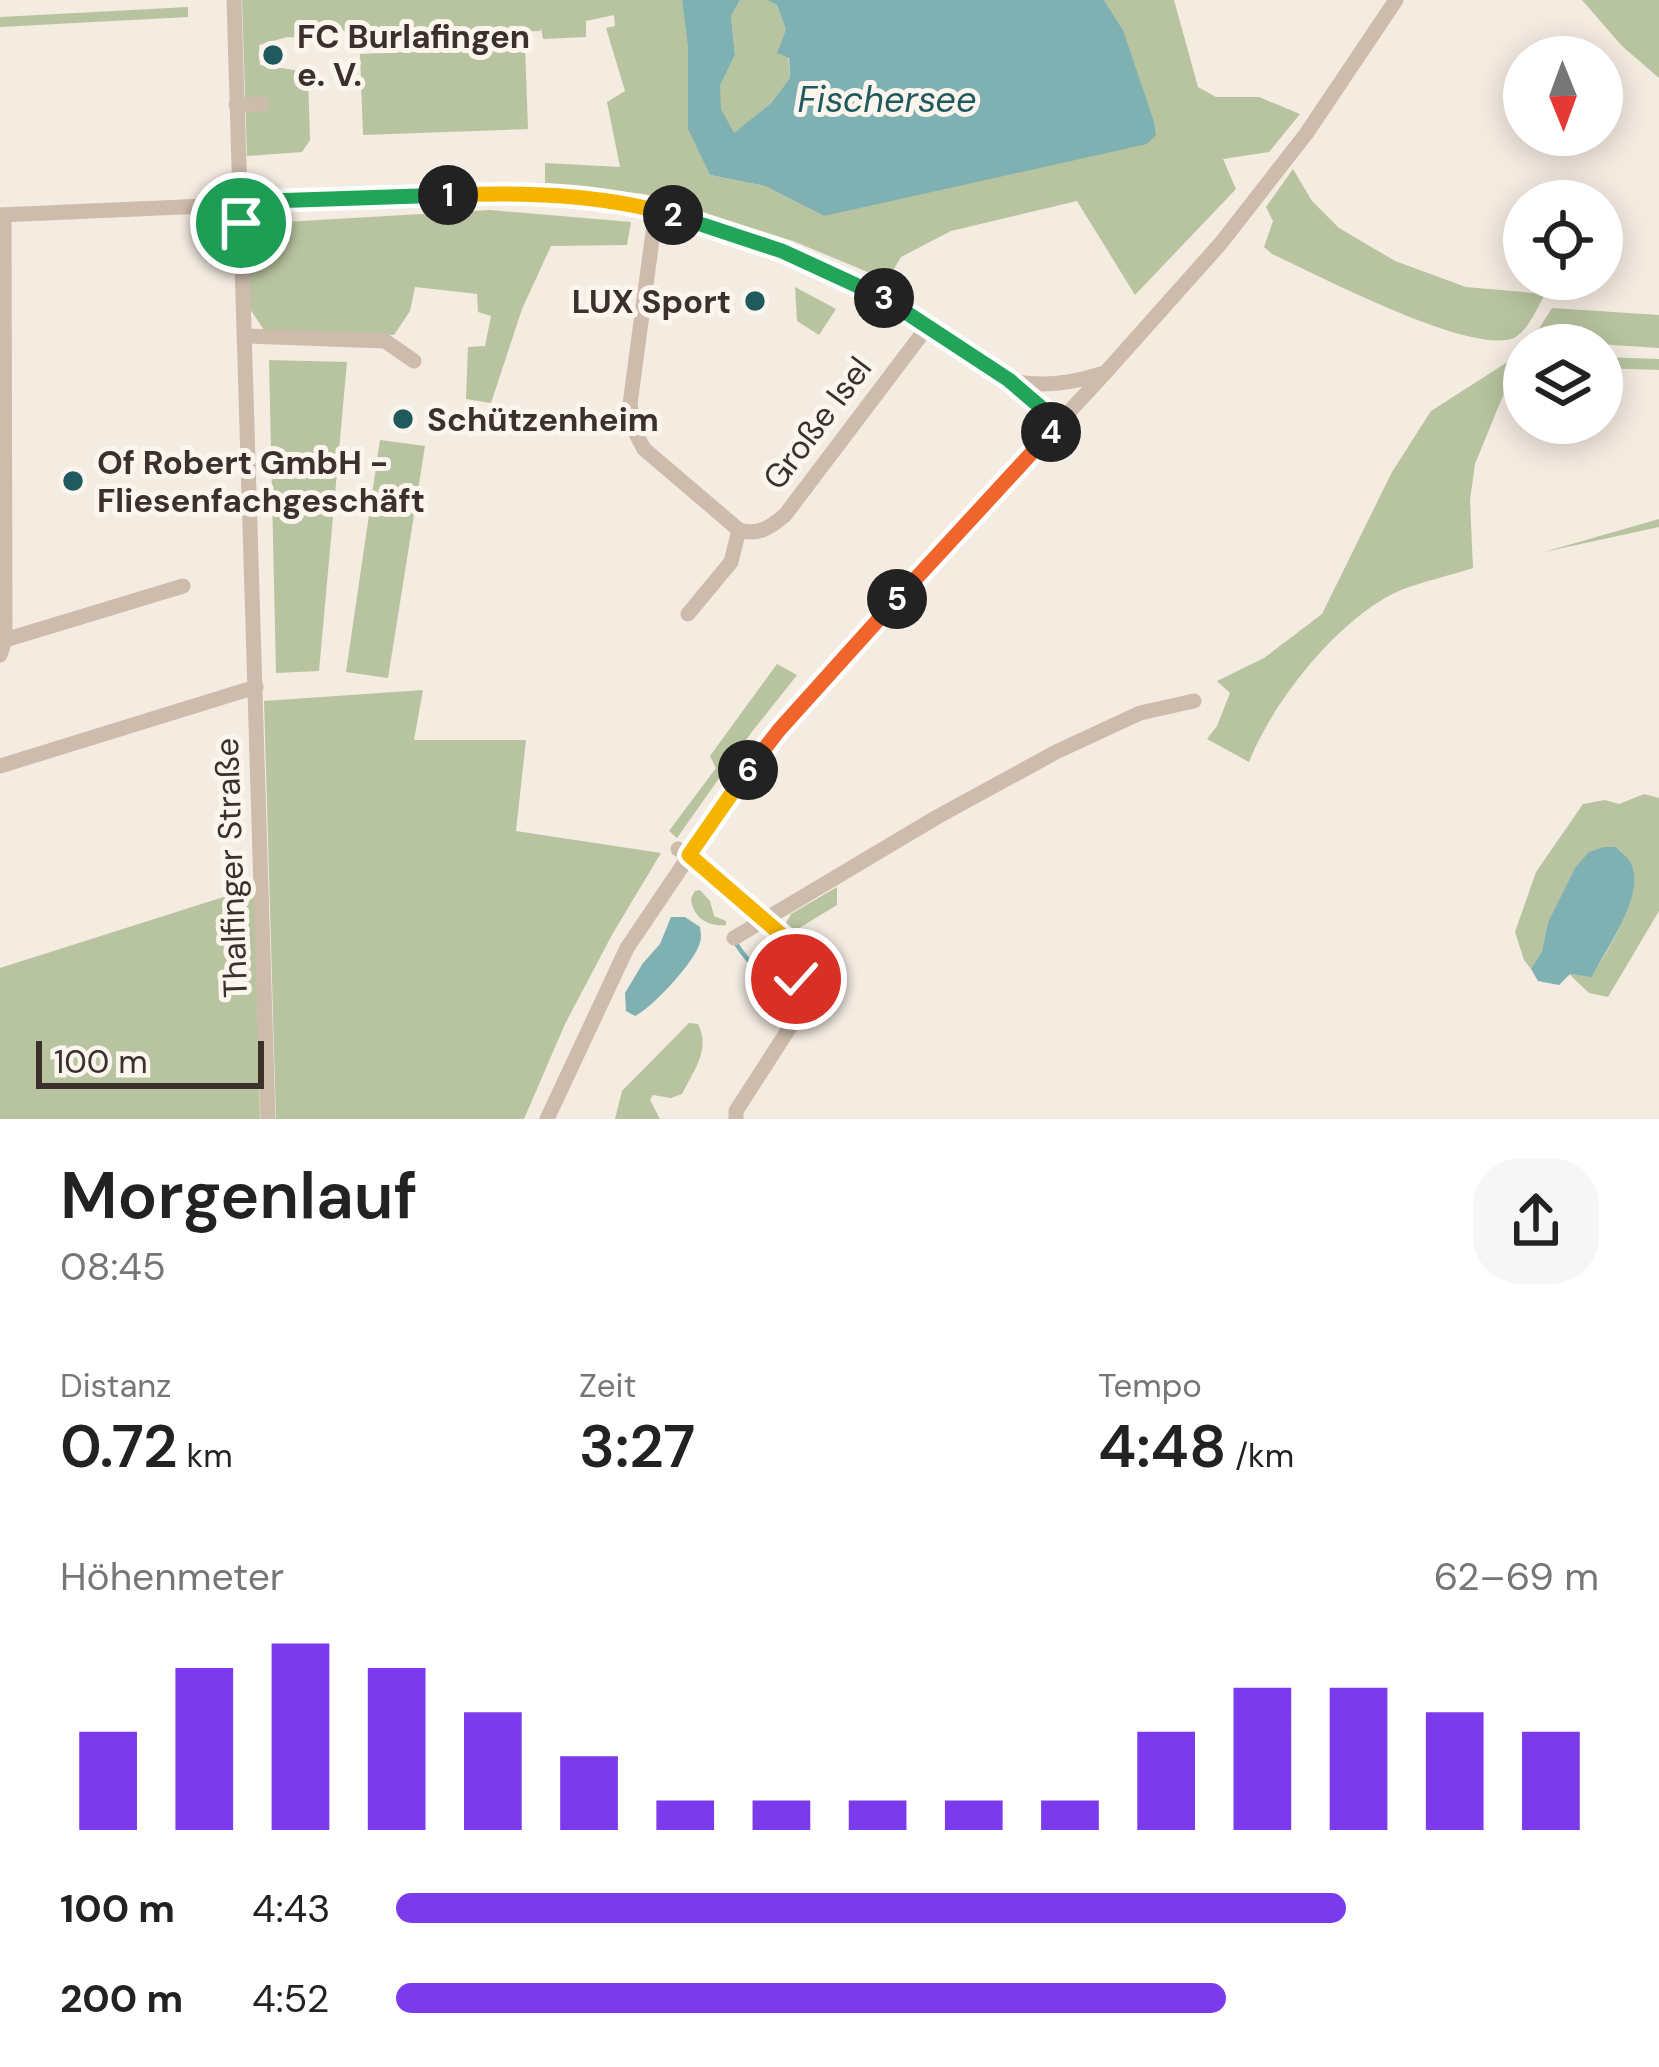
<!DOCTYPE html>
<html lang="de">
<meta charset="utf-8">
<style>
:root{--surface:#fff;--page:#f6f6f6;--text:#222;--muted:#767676;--accent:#7c3aed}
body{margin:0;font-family:"DM Sans",sans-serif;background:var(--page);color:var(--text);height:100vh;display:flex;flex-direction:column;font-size:45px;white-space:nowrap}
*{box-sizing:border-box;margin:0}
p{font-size:39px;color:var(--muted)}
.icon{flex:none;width:66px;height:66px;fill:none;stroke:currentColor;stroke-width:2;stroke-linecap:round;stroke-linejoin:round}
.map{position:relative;height:1119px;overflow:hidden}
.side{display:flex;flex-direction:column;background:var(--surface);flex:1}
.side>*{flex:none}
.needle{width:78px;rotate:179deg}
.tools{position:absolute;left:1503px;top:36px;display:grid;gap:24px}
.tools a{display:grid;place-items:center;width:120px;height:120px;border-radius:50%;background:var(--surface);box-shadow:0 6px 30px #0003;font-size:60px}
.scale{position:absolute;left:36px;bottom:30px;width:228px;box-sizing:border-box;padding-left:12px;border:6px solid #3b302b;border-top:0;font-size:33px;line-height:42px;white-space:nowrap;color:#3b302b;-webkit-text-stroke:9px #fbf5ee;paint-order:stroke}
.pin{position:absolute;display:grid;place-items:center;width:102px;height:102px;color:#fff;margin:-51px;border:6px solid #fff;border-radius:50%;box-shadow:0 3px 12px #0007}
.km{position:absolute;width:60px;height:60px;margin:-30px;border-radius:50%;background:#222;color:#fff;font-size:33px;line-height:60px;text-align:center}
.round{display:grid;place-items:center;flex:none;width:126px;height:126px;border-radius:48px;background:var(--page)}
.head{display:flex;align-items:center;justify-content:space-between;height:204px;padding:0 60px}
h1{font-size:66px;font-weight:600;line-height:90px}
.figures{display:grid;grid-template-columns:repeat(3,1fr);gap:18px;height:204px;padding:12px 60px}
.figures div{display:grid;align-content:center}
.figures b{font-size:60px;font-weight:600}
.figures small{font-size:33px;font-weight:400}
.figures p{font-size:33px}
.chart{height:336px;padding:24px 60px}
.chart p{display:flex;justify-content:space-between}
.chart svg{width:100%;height:216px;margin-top:12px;stroke:var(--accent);stroke-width:6}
ul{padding:0 60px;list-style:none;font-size:39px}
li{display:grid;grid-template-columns:192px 144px 1fr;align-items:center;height:90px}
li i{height:30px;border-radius:15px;background:var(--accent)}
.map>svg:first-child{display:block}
</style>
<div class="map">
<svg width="1659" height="1119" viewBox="0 0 1659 1119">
<rect width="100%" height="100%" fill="#f4ebe1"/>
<!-- green -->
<g fill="#b8c4a0">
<path d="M242,0H682L710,175L765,186L824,216L1123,30L1104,0H1174L1198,87L1216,97H1259L1300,114L1269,152L1223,159L1236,189L1135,295L1077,201L951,231L901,257L885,284L875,275L793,241L645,194L545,183V163L620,167L607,102L625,91L606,28L615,26L614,15L586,21V37L543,39L541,28L540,31L351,36L336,25L325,24L304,38L287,37L259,45L260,65C276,69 294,67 308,75L310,140L302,152L247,156Z"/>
<polygon points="740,0 767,0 777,5 786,30 790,78 771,103 734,134 720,108 720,86 735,55 731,16"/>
<polygon points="1582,0 1659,0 1659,78 1622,46"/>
<polygon points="188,7 188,17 0,27 0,17"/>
<polygon points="525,47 528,129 363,135 360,54"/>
<path d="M1293,169L1312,201L1339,228L1395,261L1466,287L1545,294C1537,308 1527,334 1511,339C1464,352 1320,276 1272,254L1264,247L1273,221L1266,207Z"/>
<polygon points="490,210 631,222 627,245 551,246 522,309 491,403 466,399 468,347 485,346 491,316 478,312 477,294 415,287 410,311 394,335 264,330 248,306 249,224"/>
<polygon points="795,287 836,309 819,335 797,321"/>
<polygon points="1552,308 1659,315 1659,348 1536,340 1535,335"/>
<path d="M1520,354L1475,464L1470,500L1473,568C1449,576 1424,581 1401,590C1340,616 1273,701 1249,762L1207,739L1217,726L1230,693L1217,681L1264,658L1322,614L1392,472L1431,411Z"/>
<polygon points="1602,357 1659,359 1659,370 1602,368"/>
<polygon points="269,360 347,362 319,671 276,673"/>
<polygon points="380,440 425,446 388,678 346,672"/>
<polygon points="1659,519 1659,527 1544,552"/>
<polygon points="777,664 797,675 751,733 677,838 669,831 716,768 710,756"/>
<polygon points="423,690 414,740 526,740 516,831 661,853 613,933 565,1024 524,1119 276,1119 264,701"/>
<path d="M1644,794L1659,798V911L1608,997L1589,993L1569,974L1592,976C1608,949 1647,892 1630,861C1628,859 1619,850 1617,847L1575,868L1548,922L1542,951L1531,969L1524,960L1515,932L1536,872L1583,804L1605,800L1619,804Z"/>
<polygon points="255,887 260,1119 0,1119 0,968"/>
<polygon points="837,887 837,905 791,933 786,923 791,914"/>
<path d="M700,890L710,901L714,916L726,921V925C708,927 692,917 691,898L695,891Z"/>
<path d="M689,1023L698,1024C711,1049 694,1070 682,1094L671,1098L653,1095L650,1100L660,1119H615L622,1091Z"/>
</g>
<!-- water -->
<g fill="#7fb0b2">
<polygon points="682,0 740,0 731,16 735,55 720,86 721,109 734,133 771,103 790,78 789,58 777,53 786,30 777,5 767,0 1104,0 1123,30 1154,122 1156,135 1147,144 824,216 765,186 710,175 688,129 688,46"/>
<path d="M1604,847H1616C1619,850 1628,858 1630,861C1648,894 1606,948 1592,977L1570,974L1559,985L1538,981L1531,969L1542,951L1548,922L1575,868L1589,852Z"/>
<path d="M671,917H685L700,927C701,937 702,938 698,948C689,967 653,1007 635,1016L626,1011L625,993L643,963L660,944Z"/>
</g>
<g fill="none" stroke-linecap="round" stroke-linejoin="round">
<!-- stream -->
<path stroke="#7fb0b2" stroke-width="4.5" d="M735,942C749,964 760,975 786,977"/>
<!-- minor -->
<g stroke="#cdbbac" stroke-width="15">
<polyline points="234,0 268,1119"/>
<polyline points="236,105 261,104"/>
<path d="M656,210L630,404L633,428L644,449L739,530C758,536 771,527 785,515L928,326"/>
<path d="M0,215L473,194C525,194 577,196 629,205C665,211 700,223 735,235C854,276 965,338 1059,423"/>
<polyline points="246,336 385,341 414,361"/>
<path d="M1012,381C1042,387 1070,384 1100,374"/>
<polyline points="688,614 731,562 739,530"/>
<polyline points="5,640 183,586"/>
<polyline points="0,655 5,640 4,215"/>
<polyline points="0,766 256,687"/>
<polyline points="678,849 689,855 784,937 796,979 792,1024 736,1111 736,1119"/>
<polyline points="734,938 937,817 1056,752 1140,713 1194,701"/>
<polyline points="547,1119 627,948 743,776 779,730 916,577 1106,372 1221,243 1306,134 1396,0"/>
</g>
</g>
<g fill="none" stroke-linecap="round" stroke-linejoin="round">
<!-- split-1 casing -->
<g stroke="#fff" stroke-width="24">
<polyline id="split-1" points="241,223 241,202 448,195"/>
</g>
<!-- split-2 casing -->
<g stroke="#fff" stroke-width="24">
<path id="split-2" d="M448,195C522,192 601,194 673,215"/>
</g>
<!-- split-3 casing -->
<g stroke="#fff" stroke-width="24">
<polyline id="split-3" points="673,215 782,251 884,298"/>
</g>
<!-- split-4 casing -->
<g stroke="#fff" stroke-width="24">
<polyline id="split-4" points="884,298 1009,380 1059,423 1051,432"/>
</g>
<!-- split-5 casing -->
<g stroke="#fff" stroke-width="24">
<polyline id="split-5" points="897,599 1051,432"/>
</g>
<!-- split-6 casing -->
<g stroke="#fff" stroke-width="24">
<polyline id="split-6" points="748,770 779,730 897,599"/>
</g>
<!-- split-7 casing -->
<g stroke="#fff" stroke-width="24">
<polyline id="split-7" points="748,770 689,855 784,937 796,979"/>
</g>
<!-- split-1 -->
<use href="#split-1" stroke="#22a559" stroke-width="15"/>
<!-- split-2 -->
<use href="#split-2" stroke="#f5b400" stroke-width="15"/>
<!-- split-3 -->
<use href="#split-3" stroke="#22a559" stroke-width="15"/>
<!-- split-4 -->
<use href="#split-4" stroke="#22a559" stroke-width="15"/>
<!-- split-5 -->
<use href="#split-5" stroke="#f0652b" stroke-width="15"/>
<!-- split-6 -->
<use href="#split-6" stroke="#f0652b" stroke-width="15"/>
<!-- split-7 -->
<use href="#split-7" stroke="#f5b400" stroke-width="15"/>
</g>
<!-- markers -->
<g fill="#1f5a5e" stroke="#fbf5ee" stroke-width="4.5">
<circle cx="273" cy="55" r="12"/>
<circle cx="755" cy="301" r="12"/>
<circle cx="403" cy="419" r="12"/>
<circle cx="73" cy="481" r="12"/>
</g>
<g text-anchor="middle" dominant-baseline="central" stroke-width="10" stroke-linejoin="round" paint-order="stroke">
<!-- poi labels -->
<g font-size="33" font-weight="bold" fill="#3b302b" stroke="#fbf5ee" text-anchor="start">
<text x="297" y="36">FC Burlafingen<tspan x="297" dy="38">e. V.</tspan></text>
<text x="731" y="301" text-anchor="end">LUX Sport</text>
<text x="427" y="419">Schützenheim</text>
<text x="97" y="462">Of Robert GmbH -<tspan x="97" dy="38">Fliesenfachgeschäft</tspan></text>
</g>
<!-- street labels -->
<g font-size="33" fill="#3b302b" stroke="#fbf5ee">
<text transform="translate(817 423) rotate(-53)">Große Isel</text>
<text transform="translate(231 868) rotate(-92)">Thalfinger Straße</text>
</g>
<!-- water labels -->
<g font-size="36" font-style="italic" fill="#1f5a5e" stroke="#fbf5ee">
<text x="887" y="99">Fischersee</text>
</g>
</g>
</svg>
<div class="tools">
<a><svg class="needle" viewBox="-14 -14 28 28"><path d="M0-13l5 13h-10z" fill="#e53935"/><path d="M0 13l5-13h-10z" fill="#767676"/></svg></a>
<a><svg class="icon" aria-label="locate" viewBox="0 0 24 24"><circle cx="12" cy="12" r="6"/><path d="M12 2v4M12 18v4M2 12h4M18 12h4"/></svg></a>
<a><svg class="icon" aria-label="layers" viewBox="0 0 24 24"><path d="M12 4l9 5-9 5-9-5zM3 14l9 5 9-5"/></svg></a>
</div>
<div class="scale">100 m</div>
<div class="pin" style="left:241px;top:223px;background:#1e9e55"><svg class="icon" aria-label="arrive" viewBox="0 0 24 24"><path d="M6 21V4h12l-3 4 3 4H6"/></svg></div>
<div class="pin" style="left:796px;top:979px;background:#d93025"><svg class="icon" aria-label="check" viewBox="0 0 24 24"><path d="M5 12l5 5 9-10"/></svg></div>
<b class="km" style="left:448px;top:195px">1</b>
<b class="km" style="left:673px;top:215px">2</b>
<b class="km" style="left:884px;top:298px">3</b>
<b class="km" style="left:1051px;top:432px">4</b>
<b class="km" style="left:897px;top:599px">5</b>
<b class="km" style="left:748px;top:770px">6</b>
</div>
<section class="side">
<div class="head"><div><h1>Morgenlauf</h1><p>08:45</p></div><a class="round"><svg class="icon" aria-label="share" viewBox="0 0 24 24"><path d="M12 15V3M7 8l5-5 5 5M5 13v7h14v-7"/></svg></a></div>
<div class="figures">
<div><p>Distanz</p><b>0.72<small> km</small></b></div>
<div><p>Zeit</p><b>3:27</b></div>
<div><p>Tempo</p><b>4:48<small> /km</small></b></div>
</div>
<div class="chart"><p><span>Höhenmeter</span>62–69 m</p>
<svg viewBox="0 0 160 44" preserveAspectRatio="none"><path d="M5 44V24M15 44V11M25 44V6M35 44V11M45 44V20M55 44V29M65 44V38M75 44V38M85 44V38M95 44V38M105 44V38M115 44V24M125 44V15M135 44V15M145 44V20M155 44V24"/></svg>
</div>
<ul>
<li><b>100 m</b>4:43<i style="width:79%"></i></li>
<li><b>200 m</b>4:52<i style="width:69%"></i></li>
</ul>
</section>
